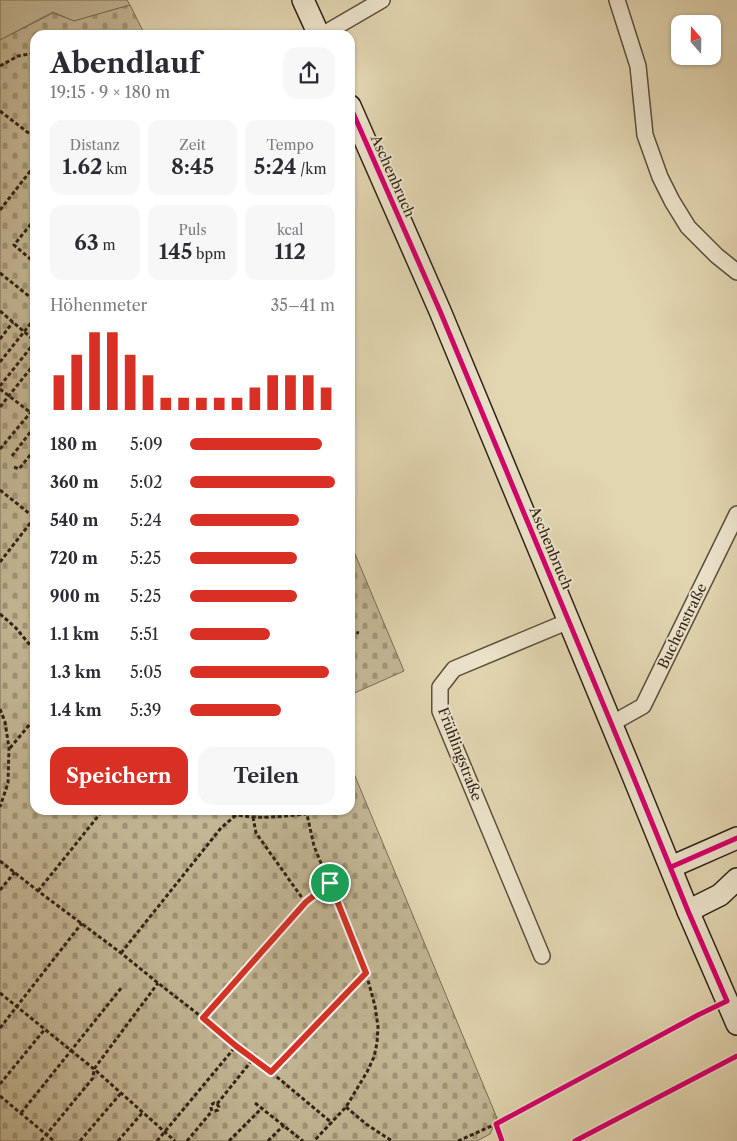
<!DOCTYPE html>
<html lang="de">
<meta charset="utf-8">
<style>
:root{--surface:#fff;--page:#f7f7f7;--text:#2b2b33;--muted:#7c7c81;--accent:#d93025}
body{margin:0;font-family:"Libre Caslon Text",serif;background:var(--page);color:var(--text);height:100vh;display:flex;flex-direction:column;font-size:19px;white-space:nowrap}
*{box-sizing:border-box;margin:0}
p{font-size:16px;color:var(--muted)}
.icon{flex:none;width:28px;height:28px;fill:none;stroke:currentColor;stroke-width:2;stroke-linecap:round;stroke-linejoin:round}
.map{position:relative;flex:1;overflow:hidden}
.drawer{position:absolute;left:30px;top:30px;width:325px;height:785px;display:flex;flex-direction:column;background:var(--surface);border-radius:15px;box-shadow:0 1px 4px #0004}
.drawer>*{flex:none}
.needle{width:32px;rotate:340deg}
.buttons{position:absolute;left:671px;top:15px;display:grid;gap:10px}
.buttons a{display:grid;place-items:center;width:50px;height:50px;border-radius:10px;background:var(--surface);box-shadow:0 1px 4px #0004;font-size:25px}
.pin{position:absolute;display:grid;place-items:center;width:42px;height:42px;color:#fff;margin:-21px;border:2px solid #fff;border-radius:50%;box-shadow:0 1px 5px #0007}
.round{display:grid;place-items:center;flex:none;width:52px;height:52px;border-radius:15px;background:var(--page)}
.head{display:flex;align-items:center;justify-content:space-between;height:85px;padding:0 20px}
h1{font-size:28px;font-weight:800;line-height:38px}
.figures{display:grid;grid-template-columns:repeat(3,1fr);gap:8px;height:85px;padding:5px 20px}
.figures div{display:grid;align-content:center;border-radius:12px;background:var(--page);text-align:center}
.figures b{font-size:21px;font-weight:800}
.figures small{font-size:14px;font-weight:400}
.figures p{font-size:14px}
.chart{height:140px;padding:10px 20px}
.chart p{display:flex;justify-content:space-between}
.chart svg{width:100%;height:90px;margin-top:5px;stroke:var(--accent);stroke-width:6}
.cta{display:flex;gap:10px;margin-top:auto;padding:10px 20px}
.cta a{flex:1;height:58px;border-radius:15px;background:var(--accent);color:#fff;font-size:20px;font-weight:800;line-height:58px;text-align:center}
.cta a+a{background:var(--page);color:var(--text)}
ul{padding:0 20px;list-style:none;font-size:16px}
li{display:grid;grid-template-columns:80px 60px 1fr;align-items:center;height:38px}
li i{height:12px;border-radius:6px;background:var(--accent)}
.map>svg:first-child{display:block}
</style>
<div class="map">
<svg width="737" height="1141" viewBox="0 0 737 1141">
<defs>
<pattern id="cemetery-stones" width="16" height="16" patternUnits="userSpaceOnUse" patternTransform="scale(1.25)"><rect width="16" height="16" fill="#c4b896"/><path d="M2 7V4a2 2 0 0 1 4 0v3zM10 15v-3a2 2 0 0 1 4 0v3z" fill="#a09579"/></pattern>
</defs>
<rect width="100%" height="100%" fill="#e2d6b1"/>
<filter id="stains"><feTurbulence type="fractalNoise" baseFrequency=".004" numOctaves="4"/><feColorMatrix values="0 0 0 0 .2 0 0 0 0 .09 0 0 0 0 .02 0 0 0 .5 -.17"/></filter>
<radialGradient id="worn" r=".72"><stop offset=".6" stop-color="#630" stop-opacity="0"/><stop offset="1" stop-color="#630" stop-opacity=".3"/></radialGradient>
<!-- green -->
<polygon fill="#c4b896" stroke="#7a6e56" points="0,0 127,0 130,5 74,21 53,12 0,40"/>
<!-- cemetery -->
<g fill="url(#cemetery-stones)" stroke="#7a6e56">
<polygon points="130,5 145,35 35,35 35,810 350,810 350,764 497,1118 490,1134 477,1141 0,1141 0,40 53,13 74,21"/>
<polygon points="350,542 404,671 350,695"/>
</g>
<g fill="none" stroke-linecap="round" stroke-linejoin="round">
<!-- street casing -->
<g stroke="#5c503c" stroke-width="18">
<g id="street">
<polyline points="617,0 638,66 645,135 660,177 672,201 688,227 717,256 737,272"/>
<polyline points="322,35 382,0"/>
<polyline points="611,724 643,706 737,514"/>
<polyline points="542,956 440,711 440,687 454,669 569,621"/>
</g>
</g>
<!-- secondary casing -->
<g stroke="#302315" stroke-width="24">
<g id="secondary">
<polyline points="303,0 319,35"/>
<polyline points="350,106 440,311 631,771 688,911 737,1024"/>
<polyline points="671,867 737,838"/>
<polyline points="688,911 720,895 737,879"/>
</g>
</g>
<!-- path -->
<g stroke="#302315" stroke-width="3" stroke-dasharray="4 2.5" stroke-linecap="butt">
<polyline points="0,66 18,56 35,53"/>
<polyline points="0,111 35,138"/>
<polyline points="0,210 35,165"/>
<polyline points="35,219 14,245 35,263"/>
<polyline points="0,273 35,301"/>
<polyline points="0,311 35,341"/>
<polyline points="0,339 13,322"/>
<polyline points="0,362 35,318"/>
<polyline points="0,386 35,342"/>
<polyline points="0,389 35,416"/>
<polyline points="0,407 35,363"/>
<polyline points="0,449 31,412"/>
<polyline points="12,456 35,426"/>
<polyline points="14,467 19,469 35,449"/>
<polyline points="0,490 35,518"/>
<polyline points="0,562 35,517"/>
<polyline points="0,614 15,627 35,651"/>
<polyline points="350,631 359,633"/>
<polyline points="0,709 5,722 9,748 8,783 0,807"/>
<polyline points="10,748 35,718"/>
<path d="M220,810C248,821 277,817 306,814"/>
<polyline points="265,810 265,818"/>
<polyline points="306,810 314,846 366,973 375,1006 378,1027 377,1043 374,1057 367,1072 346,1107 314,1141"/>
<polyline points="253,817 256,833 305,902"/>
<polyline points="0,861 38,891 121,953 158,983 203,1018 236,1046 271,1072 332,1123"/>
<polyline points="0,890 15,872"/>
<polyline points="38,891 103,810"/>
<polyline points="121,953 221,828 236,815"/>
<polyline points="0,993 94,1069 175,1141"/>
<polyline points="203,1018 305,902 330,883"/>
<polyline points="0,1028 82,923"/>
<polyline points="271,1072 365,974"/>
<polyline points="0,1084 45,1029"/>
<polyline points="0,1096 54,1141"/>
<polyline points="255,1103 303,1141"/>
<polyline points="217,1104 219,1107 218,1110 215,1111 212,1111 211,1108 211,1105 214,1103 217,1104 253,1059"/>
<polyline points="346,1107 366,1124 392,1141"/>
<polyline points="21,1113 122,987"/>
<polyline points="41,1141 93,1078 94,1069 158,983"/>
<polyline points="80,1141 121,1093"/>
<polyline points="118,1141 143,1112"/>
<polyline points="157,1141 236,1046"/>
<polyline points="187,1141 212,1111"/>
<polyline points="229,1141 262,1108"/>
<polyline points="268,1141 284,1125"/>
<polyline points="458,1141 496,1124"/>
</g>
<!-- street -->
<use href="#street" stroke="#ece4cc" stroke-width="15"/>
<!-- secondary -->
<use href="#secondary" stroke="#ece4cc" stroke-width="21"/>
<!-- cycleway casing -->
<g stroke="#ece4cc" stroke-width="8">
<g id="cycleway">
<polyline points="350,106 440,311 631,771 688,911 727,1001 698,1015 496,1124 502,1141"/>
<polyline points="671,867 737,838"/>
<polyline points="575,1141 737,1056"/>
</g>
</g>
<!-- cycleway -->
<use href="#cycleway" stroke="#d6006c" stroke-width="5"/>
</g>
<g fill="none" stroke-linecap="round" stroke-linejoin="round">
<!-- route casing -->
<g stroke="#fff" stroke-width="10">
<polygon id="route" points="330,883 366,973 271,1072 236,1046 203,1018 306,902"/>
</g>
<!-- route -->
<use href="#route" stroke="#d93025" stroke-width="6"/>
</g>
<g text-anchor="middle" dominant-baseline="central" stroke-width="4" stroke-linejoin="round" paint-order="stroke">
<!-- street labels -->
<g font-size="14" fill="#302315" stroke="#ece4cc">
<text transform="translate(393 176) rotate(66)">Aschenbruch</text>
<text transform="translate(551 548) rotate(67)">Aschenbruch</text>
<text transform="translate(682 626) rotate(-64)">Buchenstraße</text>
<text transform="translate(460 754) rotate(69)">Frühlingstraße</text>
</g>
</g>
<rect width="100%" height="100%" filter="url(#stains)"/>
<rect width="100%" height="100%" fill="url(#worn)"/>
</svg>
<div class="buttons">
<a><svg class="needle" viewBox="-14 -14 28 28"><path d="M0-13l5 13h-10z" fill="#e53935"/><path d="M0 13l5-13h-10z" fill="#7c7c81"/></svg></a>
</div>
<div class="pin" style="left:330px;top:883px;background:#1e9e55"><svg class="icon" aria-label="arrive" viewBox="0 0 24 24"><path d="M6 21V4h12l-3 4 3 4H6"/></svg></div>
<section class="drawer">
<div class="head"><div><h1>Abendlauf</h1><p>19:15 · 9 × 180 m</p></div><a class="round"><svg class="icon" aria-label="share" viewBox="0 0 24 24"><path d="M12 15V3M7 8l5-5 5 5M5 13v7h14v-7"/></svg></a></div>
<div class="figures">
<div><p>Distanz</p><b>1.62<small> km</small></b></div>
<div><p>Zeit</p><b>8:45</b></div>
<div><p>Tempo</p><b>5:24<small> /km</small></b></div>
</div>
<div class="figures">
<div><b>63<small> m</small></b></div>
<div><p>Puls</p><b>145<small> bpm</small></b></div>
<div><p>kcal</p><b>112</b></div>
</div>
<div class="chart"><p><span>Höhenmeter</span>35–41 m</p>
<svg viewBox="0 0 160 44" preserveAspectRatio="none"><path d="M5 44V27M15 44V17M25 44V6M35 44V6M45 44V17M55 44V27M65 44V38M75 44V38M85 44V38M95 44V38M105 44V38M115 44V33M125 44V27M135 44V27M145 44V27M155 44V33"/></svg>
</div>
<ul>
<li><b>180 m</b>5:09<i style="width:91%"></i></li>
<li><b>360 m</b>5:02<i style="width:100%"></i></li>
<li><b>540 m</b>5:24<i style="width:75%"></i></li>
<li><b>720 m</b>5:25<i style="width:74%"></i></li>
<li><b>900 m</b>5:25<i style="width:74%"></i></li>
<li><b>1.1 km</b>5:51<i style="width:55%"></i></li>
<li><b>1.3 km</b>5:05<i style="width:96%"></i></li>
<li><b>1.4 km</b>5:39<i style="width:63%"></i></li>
</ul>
<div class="cta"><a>Speichern</a><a>Teilen</a></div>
</section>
</div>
